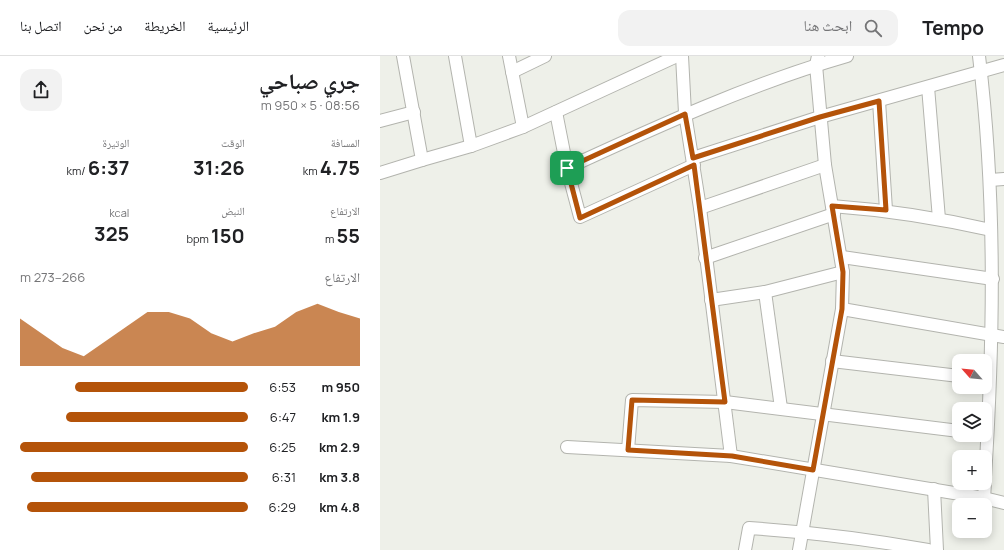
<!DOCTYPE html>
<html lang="ar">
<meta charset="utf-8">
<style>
:root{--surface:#fff;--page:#f2f2f2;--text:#202124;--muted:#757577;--line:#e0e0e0;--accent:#b45309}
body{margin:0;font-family:Manrope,"Noto Naskh Arabic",sans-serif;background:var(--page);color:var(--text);direction:rtl;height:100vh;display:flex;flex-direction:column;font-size:15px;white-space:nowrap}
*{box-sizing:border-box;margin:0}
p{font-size:13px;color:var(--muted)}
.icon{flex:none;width:22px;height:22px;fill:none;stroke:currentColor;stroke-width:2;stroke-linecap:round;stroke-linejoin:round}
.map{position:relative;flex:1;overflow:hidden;direction:ltr}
.sheet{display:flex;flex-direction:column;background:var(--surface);width:380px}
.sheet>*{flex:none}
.needle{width:26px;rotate:297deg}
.buttons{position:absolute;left:572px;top:298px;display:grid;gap:8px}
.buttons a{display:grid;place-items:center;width:40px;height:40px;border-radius:8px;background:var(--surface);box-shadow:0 2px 10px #0003;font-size:20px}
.pin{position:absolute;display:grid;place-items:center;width:34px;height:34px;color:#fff;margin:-17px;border-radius:8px;box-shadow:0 2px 6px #0006}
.round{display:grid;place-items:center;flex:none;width:42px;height:42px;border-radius:12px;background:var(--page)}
.headline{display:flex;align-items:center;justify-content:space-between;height:68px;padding:0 20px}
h1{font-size:22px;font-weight:700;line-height:30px}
.figures{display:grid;grid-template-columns:repeat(3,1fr);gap:6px;height:68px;padding:4px 20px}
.figures div{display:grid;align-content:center}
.figures b{font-size:20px;font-weight:700}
.figures small{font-size:11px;font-weight:400}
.figures p{font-size:11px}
.chart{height:112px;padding:8px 20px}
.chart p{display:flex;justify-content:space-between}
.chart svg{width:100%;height:72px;margin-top:4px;fill:var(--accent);opacity:.7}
ul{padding:0 20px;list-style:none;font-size:13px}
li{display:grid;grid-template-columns:64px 48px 1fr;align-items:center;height:30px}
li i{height:10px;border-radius:5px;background:var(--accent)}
header{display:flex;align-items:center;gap:24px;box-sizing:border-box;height:56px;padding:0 20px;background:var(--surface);border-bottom:1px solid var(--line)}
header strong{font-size:19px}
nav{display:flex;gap:22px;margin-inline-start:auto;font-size:14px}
.search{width:280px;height:36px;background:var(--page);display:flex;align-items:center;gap:10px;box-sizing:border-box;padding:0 14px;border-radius:12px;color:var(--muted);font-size:15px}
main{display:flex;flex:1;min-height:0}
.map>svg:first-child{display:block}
</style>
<header>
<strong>Tempo</strong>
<div class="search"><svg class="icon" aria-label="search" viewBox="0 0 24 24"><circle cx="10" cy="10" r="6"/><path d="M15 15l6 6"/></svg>ابحث هنا</div>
<nav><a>الرئيسية</a><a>الخريطة</a><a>من نحن</a><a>اتصل بنا</a></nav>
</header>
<main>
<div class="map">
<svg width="624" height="494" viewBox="0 0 624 494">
<rect width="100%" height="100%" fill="#eef0e9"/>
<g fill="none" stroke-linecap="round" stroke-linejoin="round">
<!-- minor casing -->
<g stroke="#b3b4ae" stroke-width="14">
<g id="minor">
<polyline points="75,0 91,90 143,71 297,0"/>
<polyline points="129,0 143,71"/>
<path d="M599,0C616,140 614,280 605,421"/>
<polyline points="132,16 165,0"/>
<polyline points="548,31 559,163"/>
<polyline points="499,45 506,154"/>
<polyline points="176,56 187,112 200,161 314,109"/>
<polyline points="0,65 34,56"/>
<polyline points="313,102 440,61 624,9"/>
<polyline points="42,104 91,90"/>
<path d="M187,112C278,70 370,28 467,0"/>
<polyline points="0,117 42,104 23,0"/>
<polyline points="610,124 624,123"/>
<path d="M452,150C506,154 558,162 611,174"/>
<polyline points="320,152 445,109"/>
<polyline points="462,201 613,223"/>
<polyline points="325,202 454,158"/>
<polyline points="385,236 401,352"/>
<polyline points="331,244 385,236 463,216"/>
<polyline points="462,253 624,281"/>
<polyline points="452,305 579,320"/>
<polyline points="187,391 351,400 320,152 305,57 302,0"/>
<polyline points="248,394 252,344 345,346 579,375"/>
<polyline points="351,400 604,442 624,447"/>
<polyline points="554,433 557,494"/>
<polyline points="604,442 605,427"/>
<path d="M365,494L369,472C429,476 489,483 548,494"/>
<polyline points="419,494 462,253 463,216 445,109 436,9 438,0"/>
</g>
</g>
<!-- minor -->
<use href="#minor" stroke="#fff" stroke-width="12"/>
</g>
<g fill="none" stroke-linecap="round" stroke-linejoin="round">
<!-- route casing -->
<g stroke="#fff" stroke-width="8">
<polygon id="route" points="499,45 506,154 452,150 463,216 462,253 433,414 352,400 248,394 252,344 345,346 314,109 200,162 187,112 305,58 313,102 440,61"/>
</g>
<!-- route -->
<use href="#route" stroke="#b45309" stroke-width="5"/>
</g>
</svg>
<div class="buttons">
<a><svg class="needle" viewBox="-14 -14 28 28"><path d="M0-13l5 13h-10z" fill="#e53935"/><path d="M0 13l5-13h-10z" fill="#757577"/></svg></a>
<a><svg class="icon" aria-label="layers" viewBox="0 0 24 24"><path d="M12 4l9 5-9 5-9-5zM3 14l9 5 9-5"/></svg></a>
<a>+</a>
<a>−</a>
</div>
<div class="pin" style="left:187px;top:112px;background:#1e9e55"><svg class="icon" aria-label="arrive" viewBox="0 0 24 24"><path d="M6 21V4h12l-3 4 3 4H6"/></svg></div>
</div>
<section class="sheet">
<div class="headline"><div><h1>جري صباحي</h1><p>08:56 · 5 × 950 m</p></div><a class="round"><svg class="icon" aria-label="share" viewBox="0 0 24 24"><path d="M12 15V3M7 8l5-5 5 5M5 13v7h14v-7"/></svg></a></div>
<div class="figures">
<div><p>المسافة</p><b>4.75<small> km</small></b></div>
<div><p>الوقت</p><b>31:26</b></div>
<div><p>الوتيرة</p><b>6:37<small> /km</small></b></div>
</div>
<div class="figures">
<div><p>الارتفاع</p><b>55<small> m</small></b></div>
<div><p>النبض</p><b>150<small> bpm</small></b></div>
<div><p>kcal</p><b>325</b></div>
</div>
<div class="chart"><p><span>الارتفاع</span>266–273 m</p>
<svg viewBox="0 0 160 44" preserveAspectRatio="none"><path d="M0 44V15L10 24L20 33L30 38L40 29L50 20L60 11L70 11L80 15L90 24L100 29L110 24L120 20L130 11L140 6L150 11L160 15V44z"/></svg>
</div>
<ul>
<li><b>950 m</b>6:53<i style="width:76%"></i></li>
<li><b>1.9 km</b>6:47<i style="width:80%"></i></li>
<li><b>2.9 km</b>6:25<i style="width:100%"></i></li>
<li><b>3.8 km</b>6:31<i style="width:95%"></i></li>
<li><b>4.8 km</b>6:29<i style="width:97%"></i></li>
</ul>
</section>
</main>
